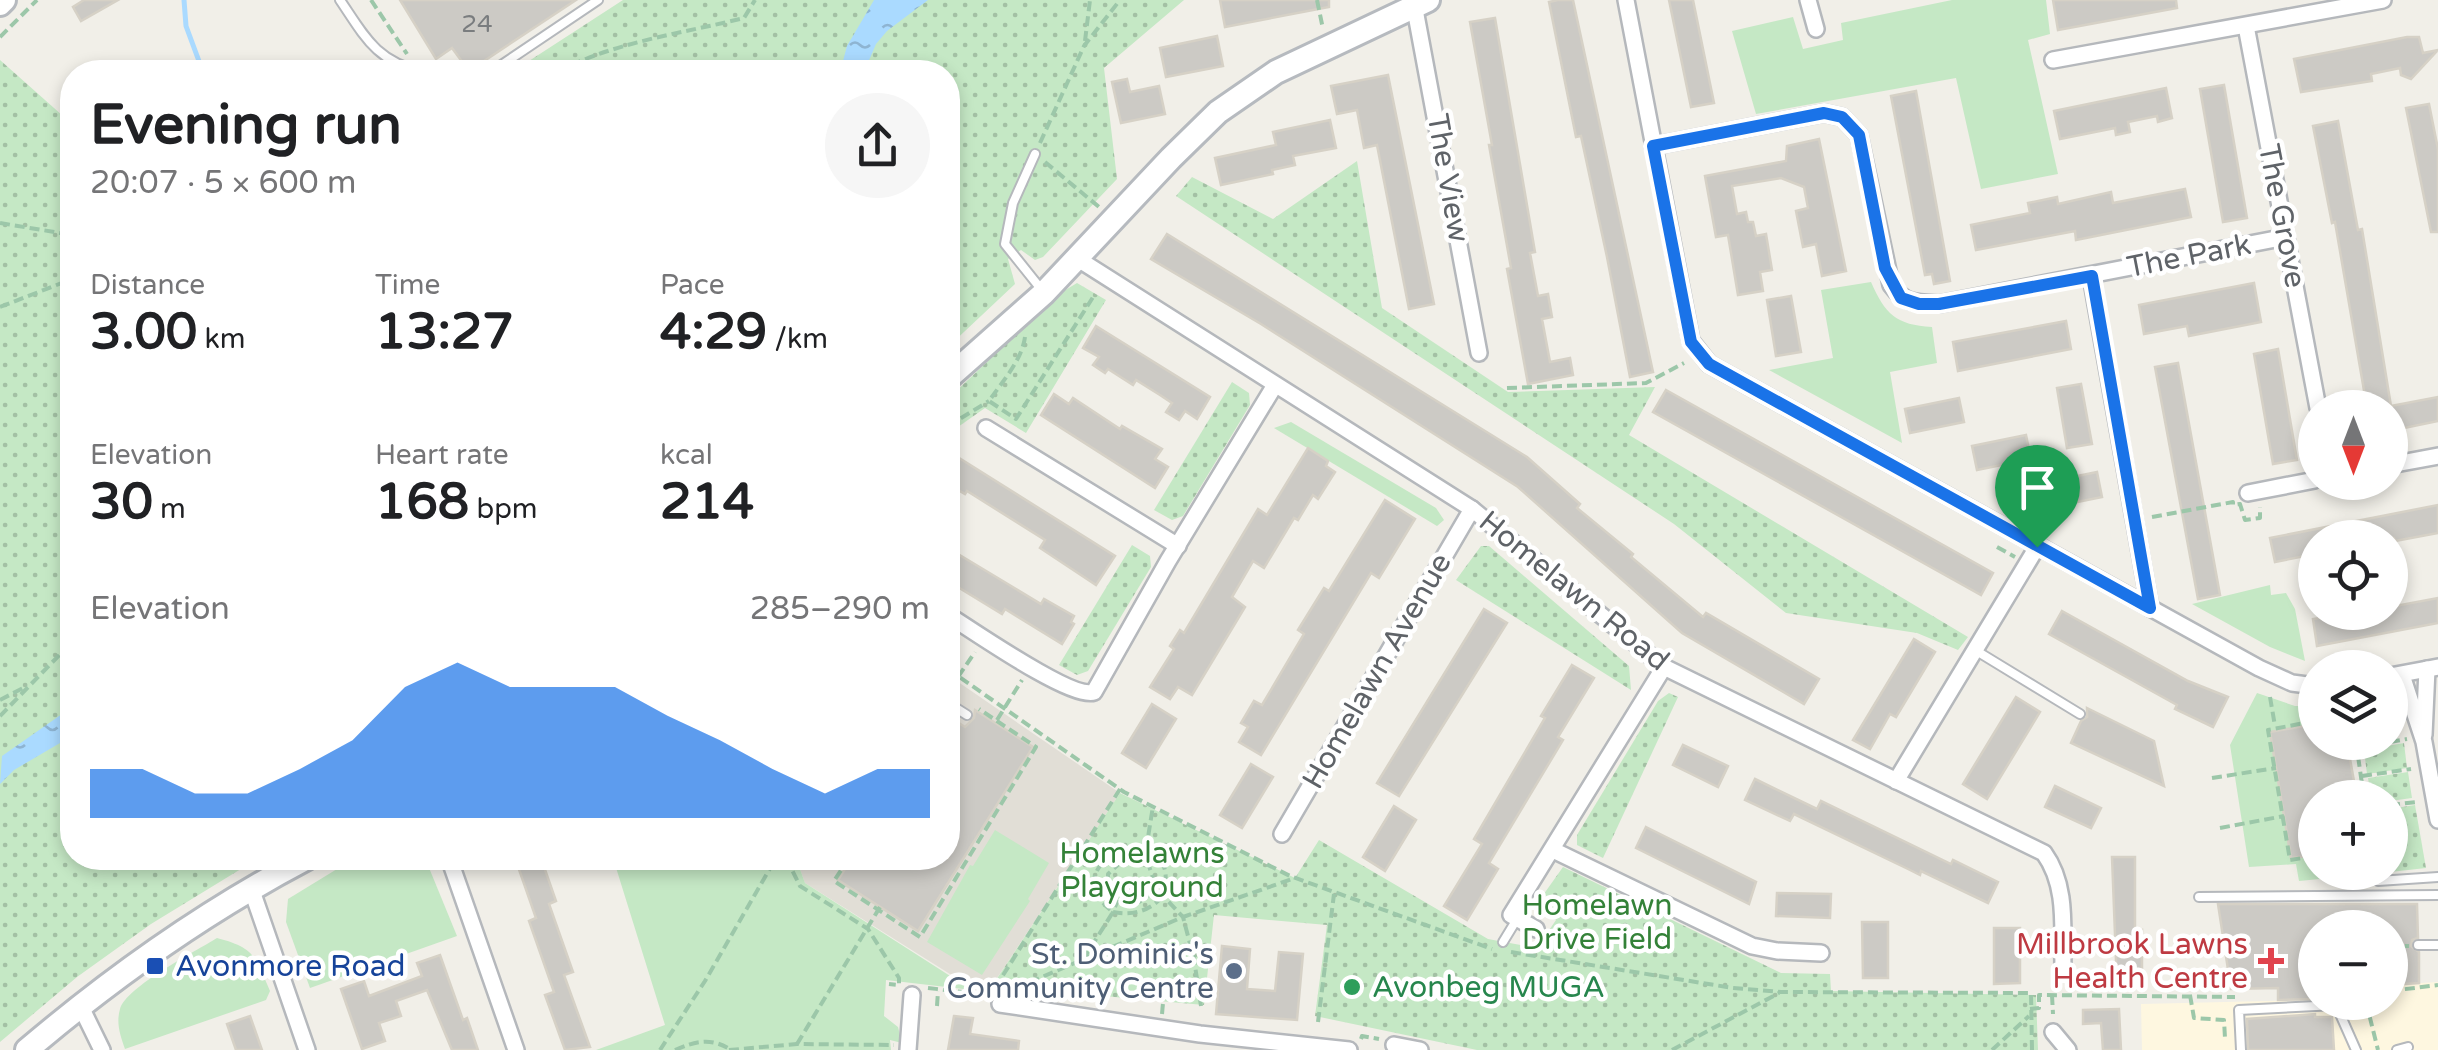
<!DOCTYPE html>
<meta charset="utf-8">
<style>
:root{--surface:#fff;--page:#f6f6f6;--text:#202124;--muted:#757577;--accent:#1a73e8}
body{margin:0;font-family:"Varela Round",sans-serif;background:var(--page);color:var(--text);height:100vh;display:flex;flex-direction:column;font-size:38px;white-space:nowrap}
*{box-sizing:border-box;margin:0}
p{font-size:32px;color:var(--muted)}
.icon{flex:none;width:55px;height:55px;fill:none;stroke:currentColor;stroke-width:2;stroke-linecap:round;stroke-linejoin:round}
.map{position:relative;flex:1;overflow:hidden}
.sheet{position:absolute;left:60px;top:60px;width:900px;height:810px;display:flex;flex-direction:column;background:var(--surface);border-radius:40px;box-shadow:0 5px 15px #0003}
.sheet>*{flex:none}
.needle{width:65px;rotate:180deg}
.controls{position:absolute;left:2298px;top:390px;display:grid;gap:20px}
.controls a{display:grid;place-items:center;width:110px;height:110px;border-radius:50%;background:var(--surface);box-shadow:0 5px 15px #0003;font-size:50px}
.pin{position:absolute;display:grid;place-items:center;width:85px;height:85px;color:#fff;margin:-102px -42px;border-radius:50% 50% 50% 0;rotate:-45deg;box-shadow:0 0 10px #0007}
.pin .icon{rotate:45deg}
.round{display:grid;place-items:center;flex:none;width:105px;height:105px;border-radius:52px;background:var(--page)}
.summary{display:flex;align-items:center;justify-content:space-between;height:170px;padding:0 30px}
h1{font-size:55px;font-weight:800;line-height:75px}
.figures{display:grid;grid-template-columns:repeat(3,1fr);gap:15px;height:170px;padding:10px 30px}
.figures div{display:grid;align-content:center}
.figures b{font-size:50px;font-weight:800}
.figures small{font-size:28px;font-weight:400}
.figures p{font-size:28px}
.chart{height:280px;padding:20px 30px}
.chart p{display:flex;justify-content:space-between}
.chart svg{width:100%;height:180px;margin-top:10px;fill:var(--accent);opacity:.7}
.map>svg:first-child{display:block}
</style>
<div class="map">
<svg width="2438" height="1050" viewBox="0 0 2438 1050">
<defs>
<pattern id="park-dots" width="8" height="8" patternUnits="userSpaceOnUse" patternTransform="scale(2.5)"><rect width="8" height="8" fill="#c5e8c5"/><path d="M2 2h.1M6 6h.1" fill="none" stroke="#a3c0a4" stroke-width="1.8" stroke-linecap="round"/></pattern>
<pattern id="water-ripples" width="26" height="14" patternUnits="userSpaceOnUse" patternTransform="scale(2.5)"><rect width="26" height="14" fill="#aadaff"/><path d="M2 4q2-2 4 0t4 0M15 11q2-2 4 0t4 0" fill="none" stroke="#8eb4d2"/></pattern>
</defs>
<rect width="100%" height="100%" fill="#f1efe8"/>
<!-- commercial -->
<polygon fill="#fef7e0" points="2438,982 2438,1050 2142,1050 2141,1004 2315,1000 2315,1002 2390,1002 2390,985"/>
<!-- education -->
<polygon fill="#e1ded6" points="948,675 1120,793 985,996 805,883 796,858 948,858"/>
<!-- grass -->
<g fill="#c5e8c5">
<polygon points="1952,0 2046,0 2050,34 2028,40 2058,174 1981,189 1956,78 1756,114 1732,31 1793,17 1803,49 1843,40 1841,23"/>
<path d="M1871,282C1885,314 1896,325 1932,327L1937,363L1890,372L1902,443L1769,370L1833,358L1821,290Z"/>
<polygon points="1291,422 1436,508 1444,520 1437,526 1274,428"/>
<polygon points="2270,585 2271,595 2286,593 2295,609 2305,661 2270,647 2192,604"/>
<polygon points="2257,693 2295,706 2315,706 2315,724 2270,732 2291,858 2315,855 2315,872 2371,874 2299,881 2296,864 2249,867 2230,745"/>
<polygon points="995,830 1049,863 1028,899 1030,901 982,975 927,942 970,865 973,866"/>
<polygon points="355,858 425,858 457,936 310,988 286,922 288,899"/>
<polygon points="613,858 796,858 805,883 972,990 886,980 884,1016 898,1027 902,1043 890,1040 891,1050 596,1050 665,1025"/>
<path d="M217,938C255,948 255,956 270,991L266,1000L125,1049C120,1035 116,1023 120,1009C126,987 196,951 217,938Z"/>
</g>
<!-- park -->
<g fill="url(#park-dots)">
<polygon points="623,0 1184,0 1104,68 1117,179 1043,257 1035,260 1021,250 1008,259 1015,284 948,347 948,72 512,72"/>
<polygon points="0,60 72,124 72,858 259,858 151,924 77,977 0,1042"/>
<polygon points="1357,161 1382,308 1508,392 1655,387 1629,435 1968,637 1958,650 1917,633 1786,613 1674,524 1176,196 1192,177 1273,219"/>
<polygon points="1077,283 1106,300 1026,433 985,408 948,434 948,399 1057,295"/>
<polygon points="1232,382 1249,393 1250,405 1183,516 1172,520 1154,510"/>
<polygon points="1132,545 1150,556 1151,567 1088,671 1077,675 1059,665"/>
<polygon points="1481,546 1489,546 1629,666 1631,690 1456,580"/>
<polygon points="1669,693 1678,697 1603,858 1577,845 1577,835 1658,701"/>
<polygon points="2404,743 2407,768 2367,774 2364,750"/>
<polygon points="2408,772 2412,798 2390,801 2390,798 2371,797 2368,778"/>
<polygon points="1120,793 1295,878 1319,840 1488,939 1537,948 1556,920 1541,898 1563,867 1781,973 1830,974 1831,991 2036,995 2038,1050 1477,1050 1315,1016 1327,925 1214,915 1204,1005 992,986"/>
<polygon points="2415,805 2426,868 2390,872 2390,809"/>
</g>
<!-- water -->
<g fill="url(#water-ripples)">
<polygon points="874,0 928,0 887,31 876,44 864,72 840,72 847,46"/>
<polygon points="72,707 72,736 14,770 0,784 2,756"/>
</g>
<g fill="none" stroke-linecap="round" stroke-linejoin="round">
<!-- stream -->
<polyline stroke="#aadaff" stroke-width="5" points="184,0 186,26 203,72"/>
</g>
<!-- building -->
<g fill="#cccac5" stroke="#d6d1c6" stroke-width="2.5">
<polygon points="84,0 118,0 81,21 73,7"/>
<polygon points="400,0 576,0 469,71 452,48 436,59"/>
<polygon points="1220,0 1329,0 1329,7 1225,27"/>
<polygon points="1558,0 1573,0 1653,372 1630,377 1607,257 1581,136 1576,137 1549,2"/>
<polygon points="1669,0 1693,0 1714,103 1691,107"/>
<polygon points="2053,0 2176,0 2177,8 2058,30"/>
<polygon points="1495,18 1535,252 1530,253 1538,296 1548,294 1552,317 1542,319 1550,362 1570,358 1573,375 1528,384 1507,269 1511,268 1489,145 1492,145 1470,22"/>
<polygon points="1217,36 1223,66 1166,77 1160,48"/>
<polygon points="2407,37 2419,37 2423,53 2438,50 2411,79 2401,75 2400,68 2371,74 2372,81 2301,92 2294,59"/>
<polygon points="1388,75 1434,304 1409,309 1377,145 1364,148 1357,110 1337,114 1331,86"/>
<polygon points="1127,79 1130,92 1159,86 1165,114 1121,123 1112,82"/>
<polygon points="2224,85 2247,218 2223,222 2200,89"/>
<polygon points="2166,88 2172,118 2158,122 2157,116 2128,122 2130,132 2116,135 2115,128 2060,139 2054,111"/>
<polygon points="1916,91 1950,281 1934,284 1932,274 1925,275 1891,96"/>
<polygon points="2429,104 2438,149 2438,232 2431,232 2406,108"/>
<polygon points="1330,120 1336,148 1293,156 1295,165 1272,170 1273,174 1221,185 1215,158 1276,145 1273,132"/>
<polygon points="2338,121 2358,230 2362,229 2391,406 2438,397 2438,421 2390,431 2390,408 2367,408 2335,222 2332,223 2313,126"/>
<polygon points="1819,139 1846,271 1822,276 1816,244 1803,247 1796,211 1808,208 1804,187 1781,178 1732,186 1737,214 1746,212 1748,222 1753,222 1756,236 1766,234 1772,270 1760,272 1763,291 1738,295 1728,235 1716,237 1705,176 1786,161 1787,146"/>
<polygon points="2185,189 2191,217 2076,240 2075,231 1976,250 1971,225 2030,213 2028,203 2057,197 2058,204 2111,192 2113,203"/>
<polygon points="1167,234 1527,457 1580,504 1577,508 1633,554 1631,557 1703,617 1706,613 1819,679 1804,704 1682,633 1518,487 1261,324 1151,259"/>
<polygon points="2254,283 2261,322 2189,336 2187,326 2144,334 2139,305"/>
<polygon points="1791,296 1801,352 1776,356 1767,300"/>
<polygon points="2066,321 2071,349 1958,371 1953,342"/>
<polygon points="1096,326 1210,397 1197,419 1185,411 1179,420 1166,412 1172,403 1160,395 1136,380 1133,385 1108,369 1105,373 1093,365 1099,357 1083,348"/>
<polygon points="2278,349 2297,460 2273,464 2254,354"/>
<polygon points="2178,363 2220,595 2198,599 2155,367"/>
<polygon points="2081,384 2092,444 2067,448 2057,388"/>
<polygon points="1666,390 1993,573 1981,595 1653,412"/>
<polygon points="1054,394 1069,404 1073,398 1120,429 1122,426 1162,449 1155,459 1168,467 1155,488 1041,415"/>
<polygon points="1959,398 1964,422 1910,433 1905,409"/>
<polygon points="2026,435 2031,459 1977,470 1972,446"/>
<polygon points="1308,448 1328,461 1326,466 1335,472 1318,499 1313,495 1298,520 1294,518 1264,568 1253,561 1232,597 1245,607 1192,695 1178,687 1170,699 1150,687 1174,649 1170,646 1180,630 1184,633 1258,509 1267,515"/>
<polygon points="948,451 1115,556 1096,585 1040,548 1045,540 967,491 965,494 948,484"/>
<polygon points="2097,472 2102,497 2048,508 2043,483"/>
<polygon points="1385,500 1415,519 1379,578 1371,573 1261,755 1239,742 1248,727 1241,723 1254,701 1262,705 1304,634 1298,630 1324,588 1329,591"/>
<polygon points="2438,505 2438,533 2395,541 2394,538 2315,538 2315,554 2275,562 2270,538"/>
<polygon points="948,548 1041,604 1044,599 1074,616 1071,622 1074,624 1062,644 1005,609 1002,614 948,581"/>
<polygon points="2438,598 2438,623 2317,646 2313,619 2359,612 2390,612 2390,607"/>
<polygon points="1484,609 1507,623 1399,796 1377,783"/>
<polygon points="2062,611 2188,681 2228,697 2213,727 2175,709 2177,705 2049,634"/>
<polygon points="1914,639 1935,652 1896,717 1890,714 1870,749 1853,740"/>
<polygon points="1572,665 1594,678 1558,737 1563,740 1489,863 1498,869 1467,920 1444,906 1482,844 1474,839 1545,718 1541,716"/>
<polygon points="2016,697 2040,712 1987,799 1963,784"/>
<polygon points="1152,704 1176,719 1146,768 1122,753"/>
<polygon points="2087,708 2154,741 2164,786 2071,743 2081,721 2087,717"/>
<polygon points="975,710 1033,747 918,931 838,880 852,858 948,858 948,716 965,727 974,718"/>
<polygon points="2315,724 2315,742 2347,742 2357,798 2315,798 2315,855 2291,858 2270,732"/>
<polygon points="1683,745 1728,766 1718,787 1673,765"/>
<polygon points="1251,764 1273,777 1242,828 1220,815"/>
<polygon points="1755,779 1817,809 1821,801 1951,864 1953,860 1998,882 1988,903 1921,871 1920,875 1908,869 1794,814 1790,821 1745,800"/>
<polygon points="2055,786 2101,808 2091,828 2045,807"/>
<polygon points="1394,806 1416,820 1385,871 1363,857"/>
<polygon points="1646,827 1756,882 1749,904 1636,848"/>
<polygon points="2112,857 2135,857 2135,931 2142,930 2142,986 2117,986"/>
<polygon points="515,858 541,858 556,901 549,904 573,972 564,975 590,1047 565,1050 545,995 554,992 529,921 536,918"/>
<polygon points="1777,893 1831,894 1830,918 1776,916"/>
<polygon points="2218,904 2417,904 2418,938 2412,940 2411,946 2419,952 2419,983 2390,985 2390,928 2315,928 2315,999 2278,1000 2278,988 2231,989"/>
<polygon points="1862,922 1888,922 1888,978 1863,978"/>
<polygon points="1994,928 2020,928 2020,983 1994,984"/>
<polygon points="1222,946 1250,949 1247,989 1275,991 1279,952 1303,954 1297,1020 1216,1014"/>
<polygon points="440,955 463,1020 467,1018 478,1050 452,1050 427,990 396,1001 401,1016 379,1023 385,1041 362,1049 341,989 364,981 369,996 422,976 417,963"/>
<polygon points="2119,1009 2121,1050 2103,1050 2101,1023 2083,1024 2083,1010"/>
<polygon points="2315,1014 2315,1017 2332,1017 2334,1050 2248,1050 2247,1019"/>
<polygon points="250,1016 262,1050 236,1050 227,1024"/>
<polygon points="954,1016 973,1018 970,1034 1019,1041 1018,1050 948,1050"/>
</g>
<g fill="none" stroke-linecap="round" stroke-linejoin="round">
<!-- lane casing -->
<g stroke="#b5b8bc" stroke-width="12">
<g id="lane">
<path d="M340,0C365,37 376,61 422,72"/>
<polyline points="491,72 598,0"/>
<polyline points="1035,154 1013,203 1005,244 1041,289"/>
<polyline points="1975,650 2080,714"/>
<polyline points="948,703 967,715"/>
<polyline points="2378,881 2438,877"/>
<polyline points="2199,897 2438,895"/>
<polyline points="1503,942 1517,919"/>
<polyline points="2418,945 2438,945"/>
<polyline points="2241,1050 2239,1010 2336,1005 2356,1050"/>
<polyline points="2397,1050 2408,1047"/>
</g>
</g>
<!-- street casing -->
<g stroke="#b5b8bc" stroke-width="20">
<g id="street">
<polyline points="1626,0 1691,341 1709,364 2259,668 2292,683 2315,686"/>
<polyline points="1808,0 1816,29"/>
<polyline points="1414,4 1479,353"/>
<polyline points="2246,26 2318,408"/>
<polyline points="2053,60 2383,0"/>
<path d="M1653,146L1824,113L1842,117L1859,135L1891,285C1905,304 1916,303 1939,304L2286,237"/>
<path d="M1078,259L1472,509L1664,667L2044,853C2068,886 2062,929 2063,967"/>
<polyline points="2091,276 2150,608"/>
<polyline points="986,428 1178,546"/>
<polyline points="2390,465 2438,456"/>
<polyline points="2248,493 2315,480"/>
<path d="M948,615C972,630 1072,700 1094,692L1168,561L1275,385"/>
<polyline points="2402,675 2424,742 2438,820"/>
<polyline points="2390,676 2438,667"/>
<polyline points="2424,735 2427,669"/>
<polyline points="1896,781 2037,547"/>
<polyline points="1282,834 1472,509"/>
<polyline points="1553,850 1752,946 1777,951 1821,953"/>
<polyline points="449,858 516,1050"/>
<polyline points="251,888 307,1050"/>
<polyline points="1536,929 1511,915 1664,667"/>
<polyline points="1000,1004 1200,1034 1349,1050"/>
<polyline points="80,1005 102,1050"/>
<polyline points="2053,1032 2068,1050"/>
<polyline points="1394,1045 1420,1050"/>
<polyline points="908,1050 912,995"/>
</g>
</g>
<!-- secondary casing -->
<g stroke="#b6babf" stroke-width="28">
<g id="secondary">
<polyline points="0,4 4,0"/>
<polyline points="948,378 1044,293 1171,158 1218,112 1276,72 1428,0"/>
<path d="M27,1050C114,976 206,911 307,858"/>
</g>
</g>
<!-- path -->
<g stroke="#9cc7a9" stroke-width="4" stroke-dasharray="10 5" stroke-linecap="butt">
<polyline points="371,0 407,54"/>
<polyline points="1317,0 1323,29"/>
<polyline points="0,37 37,0"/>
<polyline points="1085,41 1090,0"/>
<polyline points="433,65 466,72"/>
<path d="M558,72C613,42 684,33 744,18L755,0"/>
<polyline points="1040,143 1084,46 1120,0"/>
<polyline points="1045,162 1099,207"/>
<polyline points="0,223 72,235"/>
<polyline points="0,307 72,279"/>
<path d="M1025,337C1022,360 1002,382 989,401L1016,419L1095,294"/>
<polyline points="1507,388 1646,383 1684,363"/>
<polyline points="948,426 989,401"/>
<polyline points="2152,517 2233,502 2233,505 2240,504 2245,520 2260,518 2260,507"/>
<polyline points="1997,547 2015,557"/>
<polyline points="948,669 1124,792 1290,876 1492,949"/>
<polyline points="958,677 975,652"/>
<polyline points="2270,697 2275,726"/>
<polyline points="0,700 27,686"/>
<polyline points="0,716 72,642"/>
<polyline points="997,720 1022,680"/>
<polyline points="2315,721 2268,730 2290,860 2315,856"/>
<polyline points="2356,742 2364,798"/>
<polyline points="2390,742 2407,739"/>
<polyline points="2358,748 2387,742"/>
<polyline points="2362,776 2411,769"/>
<polyline points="2212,778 2276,768"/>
<polyline points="2390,805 2417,802"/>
<polyline points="2220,828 2284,816"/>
<polyline points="1146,850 1153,806"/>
<polyline points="786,858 800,886 868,929 899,978 899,985 889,984"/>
<polyline points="849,858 834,881 920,937 1036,747 979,709"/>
<path d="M1136,859L1121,862L1108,874V893L1117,902L1113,912C1132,916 1150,911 1163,896"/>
<polyline points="1117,902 1139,902 1149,895 1153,878 1149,866"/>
<polyline points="2390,946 2409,946"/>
<polyline points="1511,952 1733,988 1781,992 2031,993 2032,1050"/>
<path d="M1083,960L1113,912C1044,859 1187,810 1163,896L1183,917L1194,959L1201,1006"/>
<polyline points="928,988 963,992 986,1001"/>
<polyline points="995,988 1120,789"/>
<polyline points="1016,988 1183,917 1295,878"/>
<polyline points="2390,991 2438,985"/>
<polyline points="2052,995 2053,1014"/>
<polyline points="2190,995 2194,1018 2224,1020 2225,1038"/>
<polyline points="2366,1002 2378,1050"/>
<polyline points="937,1006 938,991"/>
<polyline points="2030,1009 2039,1008 2039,995 2235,997"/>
<polyline points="1162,1014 1163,1003"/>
<polyline points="1318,1022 1334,894"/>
<polyline points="1361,1039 1362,1036 1379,1039"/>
<polyline points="797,1044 880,907"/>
<polyline points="660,1050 705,981 776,858"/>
<path d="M675,1050C696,1041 711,1037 731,1050"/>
<polyline points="729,1050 797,1044 894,1045"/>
<polyline points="1672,1050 1779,993"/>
<polyline points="1992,1050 2029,1016"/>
</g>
<!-- lane -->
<use href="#lane" stroke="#fff" stroke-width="8"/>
<!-- street -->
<use href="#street" stroke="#fff" stroke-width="15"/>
<!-- secondary -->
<use href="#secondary" stroke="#fff" stroke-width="22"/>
</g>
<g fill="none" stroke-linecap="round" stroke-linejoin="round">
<!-- route casing -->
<g stroke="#fff" stroke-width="20">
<polygon id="route" points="1824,113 1842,117 1859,135 1885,268 1901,298 1919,304 1939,304 2092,276 2150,608 1709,364 1691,342 1653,146"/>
</g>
<!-- route -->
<use href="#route" stroke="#1a73e8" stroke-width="12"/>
</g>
<!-- markers -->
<path fill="#e0444e" stroke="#fff" stroke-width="4" d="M2266 946h10v10h10v10h-10v10h-10v-10h-10v-10h10z"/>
<rect fill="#1a4fb4" stroke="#fff" stroke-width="4" x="145" y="956" width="20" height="20" rx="5"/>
<circle fill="#5c6f8a" stroke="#fff" stroke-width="4" cx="1234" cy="971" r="10"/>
<circle fill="#2e9e5b" stroke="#fff" stroke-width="4" cx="1352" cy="987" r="10"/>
<g text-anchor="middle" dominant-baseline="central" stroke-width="9" stroke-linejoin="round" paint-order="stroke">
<!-- number labels -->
<g font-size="25" fill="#7a7d7f">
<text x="477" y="24">24</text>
</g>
<!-- street labels -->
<g font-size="30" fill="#5f6368" stroke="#fff">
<text transform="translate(1448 178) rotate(80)">The View</text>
<text transform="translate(2282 216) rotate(79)">The Grove</text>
<text transform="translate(2189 256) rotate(-11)">The Park</text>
<text transform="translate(1574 591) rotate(39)">Homelawn Road</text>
<text transform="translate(1377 671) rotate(-60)">Homelawn Avenue</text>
</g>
<!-- park labels -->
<g font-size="30" fill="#348238" stroke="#fff">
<text x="1142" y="853">Homelawns<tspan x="1142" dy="34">Playground</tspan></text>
<text x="1597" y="905">Homelawn<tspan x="1597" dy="34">Drive Field</tspan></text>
</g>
<!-- health labels -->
<g font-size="30" fill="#be3a42" stroke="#fff" text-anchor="end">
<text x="2248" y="944">Millbrook Lawns<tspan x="2248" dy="34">Health Centre</tspan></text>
</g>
<!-- service labels -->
<g font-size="30" fill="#4e5e75" stroke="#fff" text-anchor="end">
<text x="1214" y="954">St. Dominic's<tspan x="1214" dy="34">Community Centre</tspan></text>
</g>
<!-- transit labels -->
<g font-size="30" fill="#164399" stroke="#fff" text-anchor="start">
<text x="175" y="966">Avonmore Road</text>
</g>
<!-- leisure labels -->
<g font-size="30" fill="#27864d" stroke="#fff" text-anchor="start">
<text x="1372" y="987">Avonbeg MUGA</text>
</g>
</g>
</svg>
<div class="controls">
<a><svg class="needle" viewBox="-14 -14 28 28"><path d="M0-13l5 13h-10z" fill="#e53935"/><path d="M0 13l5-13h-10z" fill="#757577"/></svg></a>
<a><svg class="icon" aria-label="locate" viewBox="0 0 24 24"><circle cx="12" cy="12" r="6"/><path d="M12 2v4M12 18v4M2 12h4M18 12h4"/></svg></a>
<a><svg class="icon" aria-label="layers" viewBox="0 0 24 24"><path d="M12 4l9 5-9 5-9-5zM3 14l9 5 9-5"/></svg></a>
<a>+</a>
<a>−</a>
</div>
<div class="pin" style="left:2037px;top:547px;background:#1e9e55"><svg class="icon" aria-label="arrive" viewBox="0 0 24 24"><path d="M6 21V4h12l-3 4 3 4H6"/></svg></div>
<section class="sheet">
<div class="summary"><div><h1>Evening run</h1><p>20:07 · 5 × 600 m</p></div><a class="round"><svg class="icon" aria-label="share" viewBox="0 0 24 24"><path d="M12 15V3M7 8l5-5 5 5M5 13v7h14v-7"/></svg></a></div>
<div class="figures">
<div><p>Distance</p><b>3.00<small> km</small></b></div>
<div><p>Time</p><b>13:27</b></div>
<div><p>Pace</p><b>4:29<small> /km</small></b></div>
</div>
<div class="figures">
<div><p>Elevation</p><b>30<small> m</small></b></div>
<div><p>Heart rate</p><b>168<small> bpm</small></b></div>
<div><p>kcal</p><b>214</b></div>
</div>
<div class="chart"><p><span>Elevation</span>285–290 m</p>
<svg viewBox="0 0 160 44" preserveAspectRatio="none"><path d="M0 44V32L10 32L20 38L30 38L40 32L50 25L60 12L70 6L80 12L90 12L100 12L110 19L120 25L130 32L140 38L150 32L160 32V44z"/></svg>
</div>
</section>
</div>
